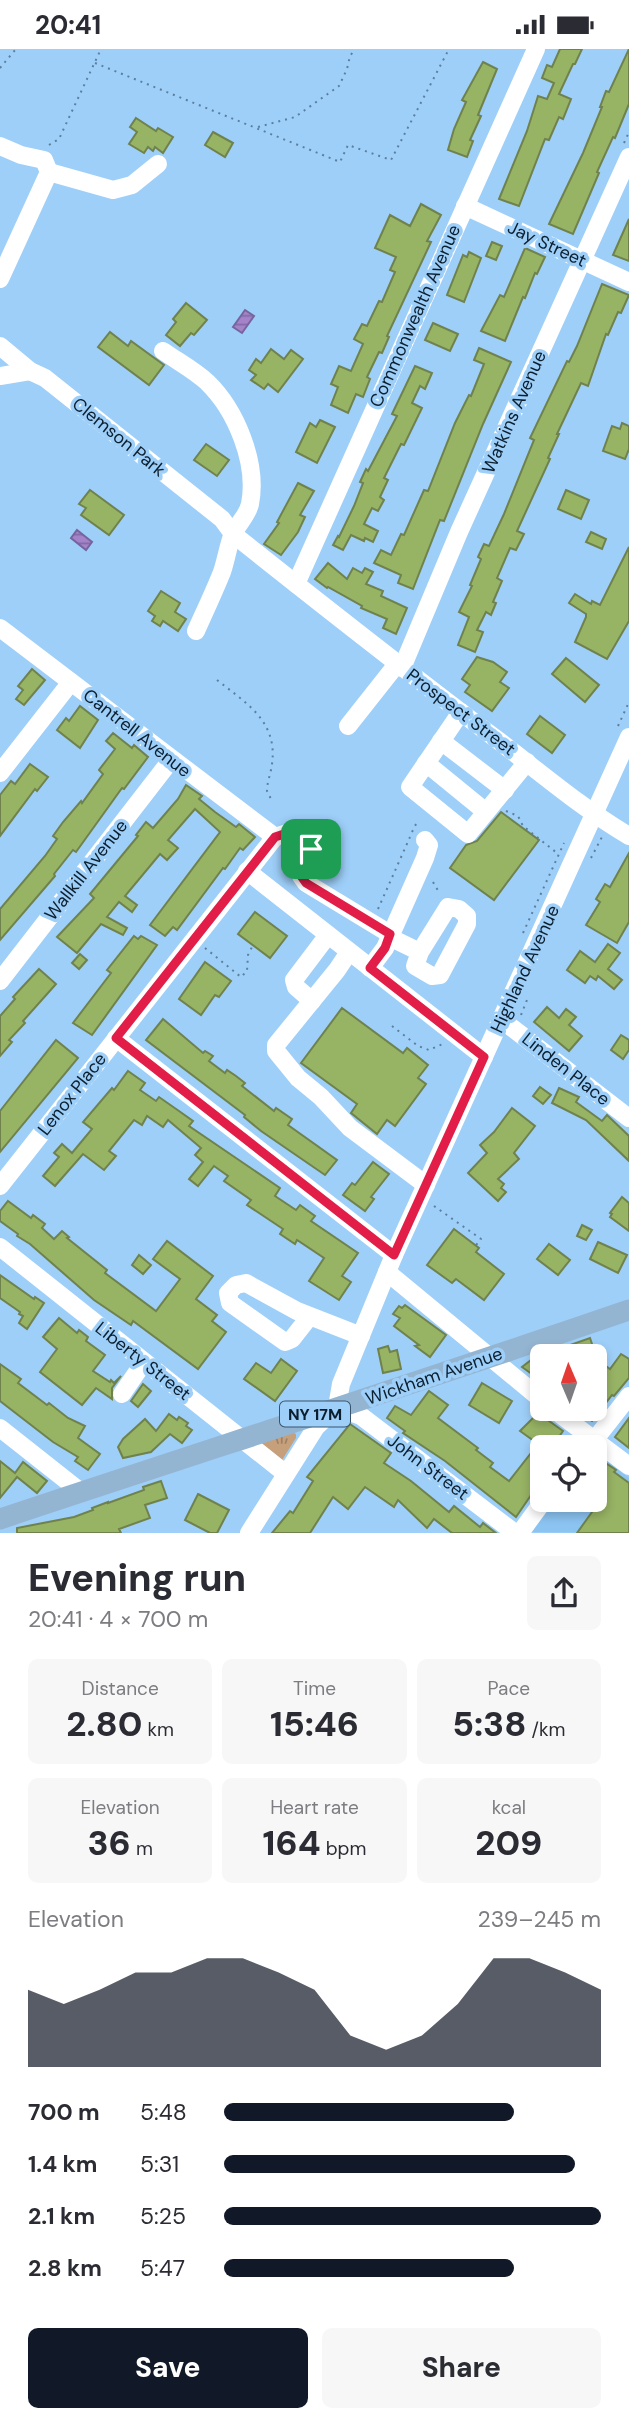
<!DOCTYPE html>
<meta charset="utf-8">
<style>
:root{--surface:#fff;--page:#f7f7f7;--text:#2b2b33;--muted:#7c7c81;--accent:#111827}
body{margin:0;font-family:"DM Sans",sans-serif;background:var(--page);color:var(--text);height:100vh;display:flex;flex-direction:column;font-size:26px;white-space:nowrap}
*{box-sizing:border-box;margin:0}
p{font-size:23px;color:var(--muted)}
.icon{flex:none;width:38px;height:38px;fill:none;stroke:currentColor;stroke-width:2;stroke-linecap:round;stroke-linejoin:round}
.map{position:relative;height:1484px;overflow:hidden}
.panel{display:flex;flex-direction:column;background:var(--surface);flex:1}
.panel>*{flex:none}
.needle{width:46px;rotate:358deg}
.fabs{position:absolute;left:530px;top:1295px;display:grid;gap:14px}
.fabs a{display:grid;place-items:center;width:77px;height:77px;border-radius:10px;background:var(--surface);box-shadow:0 4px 10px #0003;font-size:35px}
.pin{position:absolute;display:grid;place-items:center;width:60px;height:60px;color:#fff;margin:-30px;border-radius:14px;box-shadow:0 4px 10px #0006}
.round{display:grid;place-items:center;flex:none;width:74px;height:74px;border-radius:10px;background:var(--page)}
.headline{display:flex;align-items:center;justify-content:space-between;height:119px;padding:0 28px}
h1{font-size:38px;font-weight:800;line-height:52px}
.figures{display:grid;grid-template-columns:repeat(3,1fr);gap:10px;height:119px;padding:7px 28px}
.figures div{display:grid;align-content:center;border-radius:10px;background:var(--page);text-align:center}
.figures b{font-size:35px;font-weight:800}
.figures small{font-size:19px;font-weight:400}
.figures p{font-size:19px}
.chart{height:196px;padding:14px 28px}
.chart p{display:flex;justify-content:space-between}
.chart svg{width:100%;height:126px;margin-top:7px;fill:var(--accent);opacity:.7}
.primary-button{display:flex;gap:14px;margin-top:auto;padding:14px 28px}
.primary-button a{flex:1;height:80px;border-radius:10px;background:var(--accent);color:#fff;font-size:28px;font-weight:800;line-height:80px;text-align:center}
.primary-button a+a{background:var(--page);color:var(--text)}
ul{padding:0 28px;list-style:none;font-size:23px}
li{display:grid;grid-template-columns:112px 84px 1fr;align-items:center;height:52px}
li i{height:18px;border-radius:9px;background:var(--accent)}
.status{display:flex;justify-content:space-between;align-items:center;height:49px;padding:0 35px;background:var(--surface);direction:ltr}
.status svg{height:19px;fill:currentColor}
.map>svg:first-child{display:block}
</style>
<div class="status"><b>20:41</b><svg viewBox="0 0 49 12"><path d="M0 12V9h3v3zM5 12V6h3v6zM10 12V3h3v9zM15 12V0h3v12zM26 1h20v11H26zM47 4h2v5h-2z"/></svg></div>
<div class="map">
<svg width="629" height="1484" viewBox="0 0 629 1484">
<defs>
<pattern id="grass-tufts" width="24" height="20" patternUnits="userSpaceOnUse" patternTransform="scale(1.75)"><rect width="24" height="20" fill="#c69f7b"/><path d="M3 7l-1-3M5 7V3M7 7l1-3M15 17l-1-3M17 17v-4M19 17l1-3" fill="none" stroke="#9f8165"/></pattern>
<pattern id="water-rules" width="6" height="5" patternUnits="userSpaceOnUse" patternTransform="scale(1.75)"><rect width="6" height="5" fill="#a483ca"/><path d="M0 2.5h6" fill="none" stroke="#846ba4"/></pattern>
</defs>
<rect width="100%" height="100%" fill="#9ecff9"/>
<!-- built -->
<polygon fill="#8bc3f1" points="595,1403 629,1429 629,1484 531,1483 557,1451 595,1451"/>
<!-- grass -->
<polygon fill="url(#grass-tufts)" points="292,1383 296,1385 296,1389 282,1411 260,1395"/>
<!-- water -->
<g fill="url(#water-rules)" stroke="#76659c" stroke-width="2">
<polygon points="245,261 254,267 242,284 233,278"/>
<polygon points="77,481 92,493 86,501 71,489"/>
</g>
<!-- building -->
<g fill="#97b364" stroke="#6f824d" stroke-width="2">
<polygon points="560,0 582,0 575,15 573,15 559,45 571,50 563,70 559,68 549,91 545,90 519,157 499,150 527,82 538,47 547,50 554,34 542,29 547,16 552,18"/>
<polygon points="629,0 629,55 615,89 613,88 597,123 599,124 573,185 549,175 583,104 602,58 600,58 606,42 609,43"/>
<polygon points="483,13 497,20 478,66 481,67 470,91 473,92 467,108 448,101 454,80 466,53 462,51"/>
<polygon points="136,69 156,82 158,79 173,88 163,104 155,98 153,102 148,98 144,104 129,95 137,83 130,78"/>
<polygon points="213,83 233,94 225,108 205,96"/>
<polygon points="421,155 441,166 427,192 431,193 387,287 389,288 382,304 379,303 367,328 370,330 363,348 356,345 348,364 331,356 338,338 331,335 339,317 351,322 363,295 354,290 362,275 367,277 379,252 382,253 395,223 390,221 396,208 375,199 390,166 410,177"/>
<polygon points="629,170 629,212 613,206"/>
<polygon points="492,193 502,197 496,211 486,207"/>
<polygon points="525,199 545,208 537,225 535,224 525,249 523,248 505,292 481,282 500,246 504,248"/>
<polygon points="469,203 481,209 464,253 447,246 463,206 467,208"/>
<polygon points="602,235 629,246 621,264 618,263 608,286 606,285 588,337 581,334 557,385 559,385 548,409 550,410 517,482 524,485 516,501 510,499 497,529 502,532 493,553 496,554 491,566 486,563 477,581 483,583 475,603 458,596 469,568 459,563 472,537 470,536 481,510 478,508 484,495 489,497 504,465 534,391 530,389 567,312 569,313 577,297"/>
<polygon points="186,254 207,271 194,286 191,284 180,297 166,286 176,273 173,270"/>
<polygon points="433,274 458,285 450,302 425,291"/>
<polygon points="110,283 128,297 131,292 164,316 149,336 98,298"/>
<polygon points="479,299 511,313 483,375 444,472 440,471 413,540 398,534 401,526 374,514 381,501 391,506 401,485 404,486 424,441 428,442 455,374 469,346 471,347 484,315 474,311"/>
<polygon points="271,300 284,310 291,301 303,310 278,343 268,335 264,340 251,331 256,326 249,321 256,310 261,314"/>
<polygon points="415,317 432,324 425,340 420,337 412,354 422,359 404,396 401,395 384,429 388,431 380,448 384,451 378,462 372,459 364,475 378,482 373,493 365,489 364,492 351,486 343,501 333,496 338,487 339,488 354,457 363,434 360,433 366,420 368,422 397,367 392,365"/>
<polygon points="320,371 335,378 317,414 296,403 310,374 316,378"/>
<polygon points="622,374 629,377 629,400 625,410 603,402 612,377 620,380"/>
<polygon points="206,395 229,411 217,427 194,411"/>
<polygon points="298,434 314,442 300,466 305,468 298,483 281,506 264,495 279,474 277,473"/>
<polygon points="90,441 124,466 109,486 81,466 86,459 79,455"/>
<polygon points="566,441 589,451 581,470 558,460"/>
<polygon points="591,483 606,490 602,500 586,493"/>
<polygon points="629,498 629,572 607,610 575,593 586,568 586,565 569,554 575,545 591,555 592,552 600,556"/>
<polygon points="328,514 347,530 353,519 362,524 365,519 373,523 366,535 383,542 381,547 407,559 396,585 383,579 387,570 361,559 362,557 328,538 327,539 315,530"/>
<polygon points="161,542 180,554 175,563 186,570 178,582 163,572 160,577 152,572 155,567 148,562"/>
<polygon points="477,608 493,613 507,623 500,633 509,639 492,662 465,643 470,636 462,630"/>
<polygon points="566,609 599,636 585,653 552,625"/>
<polygon points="32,620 45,631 24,656 16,650 23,641 18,637"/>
<polygon points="80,657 98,671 80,699 57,681 66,669 69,672"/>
<polygon points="540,667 565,686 552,704 527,685"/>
<polygon points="113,684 132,699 134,696 148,708 124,740 122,739 76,803 73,801 54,825 55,827 0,891 0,860 45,807 57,790 53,787 63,773 81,752 82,754 103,725 99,721 115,700 106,692"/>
<polygon points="30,715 48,728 37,742 35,740 0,787 0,746 11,732 15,735"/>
<polygon points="186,736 202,747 199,750 215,763 236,778 239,775 255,788 243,801 240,799 225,820 223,819 177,881 173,878 165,887 150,876 220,783 195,760 168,791 178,799 167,811 160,805 125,847 137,856 132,863 119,853 107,868 127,879 123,886 101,875 77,904 57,888 94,849 90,845 138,787 136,786 146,773 153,779 178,750"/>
<polygon points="501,763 539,791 494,851 450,819 466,796 477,792"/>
<polygon points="629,804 629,873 617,894 586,876 600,853 596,850 605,835 610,838"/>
<polygon points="255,863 287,887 270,909 238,885"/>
<polygon points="134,887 138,890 141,887 157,896 92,986 73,974 111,924 107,921"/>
<polygon points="608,895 620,904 608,920 622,931 614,940 598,927 596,931 590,927 585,934 567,921 580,902 595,913"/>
<polygon points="80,905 87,911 79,920 72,914"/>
<polygon points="205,913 231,932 219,948 215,946 201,966 179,950"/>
<polygon points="39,920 56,935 23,972 25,974 9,991 12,993 0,1007 0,967 15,950 13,948"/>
<polygon points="547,958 559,969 566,960 576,968 569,976 582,987 569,1002 534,973"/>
<polygon points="342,959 403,1004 407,999 428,1016 418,1029 426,1035 395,1077 387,1071 377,1085 351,1064 357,1055 301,1014"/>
<polygon points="163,970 203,1004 205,1002 213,1007 209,1012 225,1024 227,1021 236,1027 245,1034 242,1037 274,1062 276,1059 292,1070 288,1076 337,1111 325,1126 261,1082 244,1068 245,1066 146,991"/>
<polygon points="621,986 629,991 629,1001 623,1010 611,1001"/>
<polygon points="56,991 78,1009 0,1103 0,1062"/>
<polygon points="128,1022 145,1034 140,1041 156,1052 159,1048 179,1062 193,1072 189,1077 280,1139 275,1147 296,1161 300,1156 315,1167 311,1172 358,1204 342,1227 351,1233 339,1251 309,1232 324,1209 297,1191 295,1195 280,1185 283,1180 247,1156 251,1151 224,1132 228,1127 214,1117 198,1137 189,1130 203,1113 195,1106 201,1099 168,1071 163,1078 147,1067 142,1076 134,1071 109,1102 116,1107 104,1121 83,1105 55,1137 43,1127 59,1108 54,1104 62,1095 72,1104 92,1080 83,1073 112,1039 114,1041"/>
<polygon points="540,1038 551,1046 543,1055 533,1047"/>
<polygon points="559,1039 579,1048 576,1053 602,1072 607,1066 629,1087 629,1112 586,1071 552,1054"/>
<polygon points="512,1059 535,1077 514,1104 519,1110 498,1130 504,1135 501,1139 506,1143 498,1152 468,1124 487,1104 480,1096 494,1083"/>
<polygon points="373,1113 389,1125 371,1148 374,1150 365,1162 343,1146 352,1134 355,1136"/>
<polygon points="622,1148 629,1154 629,1182 610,1168 612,1165 610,1164"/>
<polygon points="8,1152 31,1169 33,1166 45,1175 42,1179 54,1190 62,1182 69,1188 67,1189 107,1221 105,1224 156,1262 180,1230 153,1210 167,1192 213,1227 196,1250 217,1266 212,1272 226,1283 198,1320 133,1272 131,1276 94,1251 30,1195 17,1187 18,1185 0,1172 0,1162"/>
<polygon points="582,1176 592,1181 586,1191 577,1187"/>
<polygon points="454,1180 479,1199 476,1203 504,1225 484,1251 456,1230 452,1234 427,1216"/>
<polygon points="598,1193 627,1206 618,1224 590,1210"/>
<polygon points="549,1195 570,1211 558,1226 537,1210"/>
<polygon points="139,1206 151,1216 143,1225 132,1216"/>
<polygon points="0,1226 34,1250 35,1248 44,1254 27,1280 19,1274 23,1267 19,1265 20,1263 0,1249"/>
<polygon points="405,1256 446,1286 430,1308 415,1297 419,1296 394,1277 400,1269 393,1265 399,1257 402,1259"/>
<polygon points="59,1269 77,1284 79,1281 88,1288 86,1292 105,1306 93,1322 110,1333 111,1331 114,1334 121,1327 112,1339 112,1350 96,1339 82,1356 40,1323 57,1300 43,1288"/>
<polygon points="590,1289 596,1307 574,1307 570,1296"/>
<polygon points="388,1297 390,1303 397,1301 401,1320 383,1324 378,1300"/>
<polygon points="621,1305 629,1310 629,1329 614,1347 612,1346 592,1372 575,1360 595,1360 595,1309 610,1320"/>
<polygon points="542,1307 542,1322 536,1328 522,1318 531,1311 536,1315"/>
<polygon points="281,1310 297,1322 275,1352 244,1330 256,1314 271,1324"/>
<polygon points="0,1315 21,1330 18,1334 47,1356 49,1354 68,1369 85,1377 78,1389 100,1405 88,1421 75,1412 78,1408 53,1393 0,1352"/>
<polygon points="482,1334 512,1352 499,1374 469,1356"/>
<polygon points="143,1335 151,1342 138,1358 131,1352"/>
<polygon points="429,1342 448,1356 438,1369 478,1399 476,1401 493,1414 490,1418 509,1432 538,1395 520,1382 538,1364 563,1382 552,1398 542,1398 542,1430 516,1468 445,1412 403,1384 405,1382 387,1369 395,1357 411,1366"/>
<polygon points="169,1365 177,1371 179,1368 188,1374 186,1377 192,1381 182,1394 170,1385 151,1403 123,1409 118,1398 123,1390 145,1370 156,1382"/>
<polygon points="629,1369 629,1399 615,1388"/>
<polygon points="350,1375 391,1404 384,1414 411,1432 449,1463 454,1457 480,1478 483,1474 496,1484 452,1484 434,1470 427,1479 398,1451 394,1458 365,1438 348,1460 333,1448 310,1484 272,1484 290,1462 293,1464 313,1432 307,1428"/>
<polygon points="595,1407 616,1421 614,1423 629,1434 629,1484 577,1484 592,1463 576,1451 595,1451"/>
<polygon points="0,1412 15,1424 23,1413 47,1432 37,1444 17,1428 0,1449"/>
<polygon points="161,1432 167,1449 145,1456 150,1469 119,1480 121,1484 17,1484 17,1479 74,1468 93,1461 92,1459 108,1453 108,1454 144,1441 143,1438"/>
<polygon points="198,1445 229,1461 217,1484 210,1484 185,1471"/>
</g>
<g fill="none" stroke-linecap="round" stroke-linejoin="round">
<!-- path -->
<g stroke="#5c7f9d" stroke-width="2" stroke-dasharray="2 5" stroke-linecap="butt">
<polyline points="95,14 340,113 348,96 391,111 449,0"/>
<polyline points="0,19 16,0"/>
<polyline points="258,78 295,68 339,37 347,20 350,7 355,0"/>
<polyline points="624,94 629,83"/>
<polyline points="49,96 59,90 101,0"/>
<path d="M217,631C246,654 278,672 272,715C271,724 267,733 267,742L271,750"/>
<polyline points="618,677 629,653"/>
<polyline points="506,762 518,767 523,777 557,804"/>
<polyline points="412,783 416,775"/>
<polyline points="321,786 335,795 322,815"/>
<polyline points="591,809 603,786"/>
<polyline points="433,833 440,845"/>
<polyline points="378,860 410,788"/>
<polyline points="523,884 564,794"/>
<polyline points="205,899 241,928 247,922 248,906 252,898"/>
<polyline points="521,966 527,951"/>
<polyline points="392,977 418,997 429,1001 445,994"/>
<polyline points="434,1157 481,1190 476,1196"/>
</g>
<!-- minor -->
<g stroke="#fff" stroke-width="18">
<polyline points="0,97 21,106 44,111 49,123 0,230"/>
<polyline points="49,123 113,141 132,136 158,115"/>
<polyline points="465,157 629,233"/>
<path d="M0,297L30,322L45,329L222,470L233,485C321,555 410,625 499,692C542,725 583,760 629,787"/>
<path d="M163,302C177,312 194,321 207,333C236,361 258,414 250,455C247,468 237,475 232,487C228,498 226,511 222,523C214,543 205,562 196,582"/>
<polyline points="0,327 30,322"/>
<polyline points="296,535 536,0"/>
<polyline points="0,579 275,788"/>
<polyline points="402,619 459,483 629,108"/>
<polyline points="461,663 410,738 468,785 527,713"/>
<polyline points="348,677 397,615"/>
<polyline points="441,692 505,741"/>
<polyline points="426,714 486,763"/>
<polyline points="0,724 71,633"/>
<polyline points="275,788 293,782 305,788 311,800 301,827 306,834 390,885"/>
<polyline points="247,822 484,1008"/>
<polyline points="389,888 420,903 448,858 459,860 467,867 467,875 440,926 432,927 415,917 420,903"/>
<polyline points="349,903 337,921 276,996 276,1002 298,1029 321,1048 350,1079 426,1136"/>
<polyline points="370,919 385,899 425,809 429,796 425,791"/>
<polyline points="0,932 171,711"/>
<polyline points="312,952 296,938 294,931 328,886"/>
<polyline points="502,971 629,1069"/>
<polyline points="116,989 394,1206"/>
<polyline points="0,1137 275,788"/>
<polyline points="0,1198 286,1425"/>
<polyline points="387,1223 542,1351"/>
<polyline points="310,1267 292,1290 285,1293 230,1254 228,1244 236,1236 246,1234 297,1262 361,1287"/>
<polyline points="122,1345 144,1313"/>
<polyline points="337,1358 361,1367 515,1484"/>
<polyline points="553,1360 629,1417"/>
<polyline points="0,1379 81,1443"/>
<polyline points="589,1398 629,1347"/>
<polyline points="249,1484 316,1378 337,1358 341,1335 394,1206 629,688"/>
<polyline points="520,1484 544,1451"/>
</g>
<!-- major -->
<path stroke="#94b5d2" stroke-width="21" d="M0,1470C210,1400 420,1333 629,1261"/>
</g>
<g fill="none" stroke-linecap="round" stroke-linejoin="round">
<!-- route casing -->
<g stroke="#fff" stroke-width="14">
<polygon id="route" points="293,782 305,788 311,800 301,827 306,834 390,885 385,899 370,919 484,1008 394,1206 116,989 275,788"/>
</g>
<!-- route -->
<use href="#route" stroke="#e11d48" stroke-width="9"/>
</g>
<g text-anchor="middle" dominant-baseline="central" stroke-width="7" stroke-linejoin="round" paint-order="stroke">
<!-- shield labels -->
<rect fill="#9ecff9" stroke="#38546c" stroke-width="2" x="280" y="1352.5" width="70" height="25" rx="5"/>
<g font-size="16" font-weight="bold" fill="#0c1f2f">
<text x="315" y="1365">NY 17M</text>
</g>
<!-- street labels -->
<g font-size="18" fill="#0c1f2f" stroke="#9ecff9">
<text transform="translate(547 195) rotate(25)">Jay Street</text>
<text transform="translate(415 267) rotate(-66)">Commonwealth Avenue</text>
<text transform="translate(514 363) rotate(-66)">Watkins Avenue</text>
<text transform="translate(119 388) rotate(39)">Clemson Park</text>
<text transform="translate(461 663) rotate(37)">Prospect Street</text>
<text transform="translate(137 684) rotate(38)">Cantrell Avenue</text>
<text transform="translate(86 821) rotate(-52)">Wallkill Avenue</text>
<text transform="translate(525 920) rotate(-65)">Highland Avenue</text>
<text transform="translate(566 1020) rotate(38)">Linden Place</text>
<text transform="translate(72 1045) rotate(-52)">Lenox Place</text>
<text transform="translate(143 1312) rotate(38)">Liberty Street</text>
<text transform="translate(434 1327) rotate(-19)">Wickham Avenue</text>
<text transform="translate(428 1418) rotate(37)">John Street</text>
</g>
</g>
</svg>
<div class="fabs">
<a><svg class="needle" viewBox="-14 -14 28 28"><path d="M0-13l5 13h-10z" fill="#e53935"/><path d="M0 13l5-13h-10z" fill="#7c7c81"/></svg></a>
<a><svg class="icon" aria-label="locate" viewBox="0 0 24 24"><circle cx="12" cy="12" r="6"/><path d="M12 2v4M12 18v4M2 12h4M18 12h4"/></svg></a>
</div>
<div class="pin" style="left:311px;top:800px;background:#1e9e55"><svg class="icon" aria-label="arrive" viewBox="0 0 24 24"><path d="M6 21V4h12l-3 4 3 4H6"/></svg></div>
</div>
<section class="panel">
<div class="headline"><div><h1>Evening run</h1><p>20:41 · 4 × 700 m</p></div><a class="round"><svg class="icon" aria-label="share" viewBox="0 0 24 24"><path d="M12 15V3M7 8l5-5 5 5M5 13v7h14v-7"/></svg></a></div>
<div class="figures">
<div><p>Distance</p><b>2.80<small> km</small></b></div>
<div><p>Time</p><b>15:46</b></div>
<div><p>Pace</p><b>5:38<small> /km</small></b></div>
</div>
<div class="figures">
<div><p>Elevation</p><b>36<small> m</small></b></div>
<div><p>Heart rate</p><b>164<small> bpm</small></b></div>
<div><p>kcal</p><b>209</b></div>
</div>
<div class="chart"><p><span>Elevation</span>239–245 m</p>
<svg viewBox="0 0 160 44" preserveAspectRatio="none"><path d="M0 44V17L10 22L20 17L30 11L40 11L50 6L60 6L70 11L80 17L90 33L100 38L110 33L120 22L130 6L140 6L150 11L160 17V44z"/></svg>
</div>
<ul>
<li><b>700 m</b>5:48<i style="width:77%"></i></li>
<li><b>1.4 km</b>5:31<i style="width:93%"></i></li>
<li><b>2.1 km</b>5:25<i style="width:100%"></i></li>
<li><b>2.8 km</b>5:47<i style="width:77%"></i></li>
</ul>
<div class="primary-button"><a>Save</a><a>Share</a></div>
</section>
